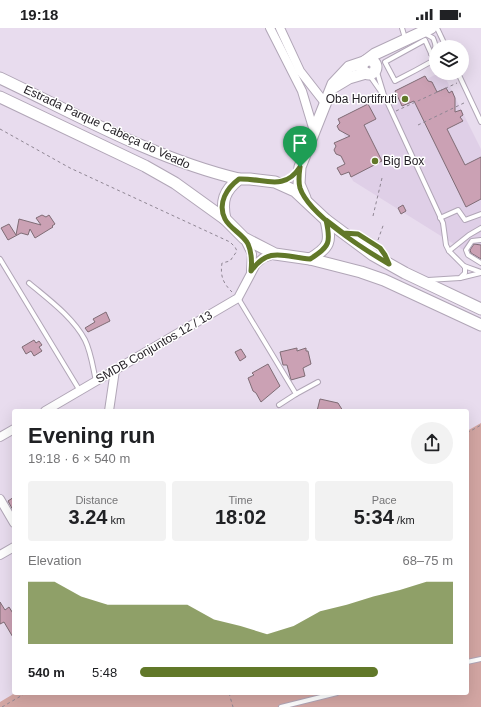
<!DOCTYPE html>
<meta charset="utf-8">
<style>
:root{--surface:#fff;--page:#f2f2f2;--text:#202124;--muted:#757577;--accent:#617829}
body{margin:0;font-family:Helvetica,sans-serif;background:var(--page);color:var(--text);height:100vh;display:flex;flex-direction:column;font-size:15px;white-space:nowrap}
*{box-sizing:border-box;margin:0}
p{font-size:13px;color:var(--muted)}
.icon{flex:none;width:22px;height:22px;fill:none;stroke:currentColor;stroke-width:2;stroke-linecap:round;stroke-linejoin:round}
.map{position:relative;flex:1;overflow:hidden}
.panel{position:absolute;left:12px;top:381px;width:457px;height:286px;display:flex;flex-direction:column;background:var(--surface);border-radius:4px;box-shadow:0 4px 16px #0002}
.panel>*{flex:none}
.controls{position:absolute;left:429px;top:12px;display:grid;gap:8px}
.controls a{display:grid;place-items:center;width:40px;height:40px;border-radius:50%;background:var(--surface);box-shadow:0 4px 16px #0002;font-size:20px}
.pin{position:absolute;display:grid;place-items:center;width:34px;height:34px;color:#fff;margin:-41px -17px;border-radius:50% 50% 50% 0;rotate:-45deg;box-shadow:0 0 4px #0007}
.pin .icon{rotate:45deg}
.round{display:grid;place-items:center;flex:none;width:42px;height:42px;border-radius:21px;background:var(--page)}
.headline{display:flex;align-items:center;justify-content:space-between;height:68px;padding:0 16px}
h1{font-size:22px;font-weight:800;line-height:30px}
.metrics{display:grid;grid-template-columns:repeat(3,1fr);gap:6px;height:68px;padding:4px 16px}
.metrics div{display:grid;align-content:center;border-radius:4px;background:var(--page);text-align:center}
.metrics b{font-size:20px;font-weight:800}
.metrics small{font-size:11px;font-weight:400}
.metrics p{font-size:11px}
.chart{height:112px;padding:8px 16px}
.chart p{display:flex;justify-content:space-between}
.chart svg{width:100%;height:72px;margin-top:4px;fill:var(--accent);opacity:.7}
ul{padding:0 16px;list-style:none;font-size:13px}
li{display:grid;grid-template-columns:64px 48px 1fr;align-items:center;height:30px}
li i{height:10px;border-radius:5px;background:var(--accent)}
.status{display:flex;justify-content:space-between;align-items:center;height:28px;padding:0 20px;background:var(--surface);direction:ltr}
.status svg{height:11px;fill:currentColor}
.map>svg:first-child{display:block}
</style>
<div class="status"><b>19:18</b><svg viewBox="0 0 49 12"><path d="M0 12V9h3v3zM5 12V6h3v6zM10 12V3h3v9zM15 12V0h3v12zM26 1h20v11H26zM47 4h2v5h-2z"/></svg></div>
<div class="map">
<svg width="481" height="679" viewBox="0 0 481 679">
<rect width="100%" height="100%" fill="#e8dcee"/>
<!-- built -->
<polygon fill="#dfcfe7" points="439,45 443,45 481,121 481,233 353,153 335,117 346,111 338,94"/>
<!-- green -->
<polygon fill="#d3a6a3" points="481,395 481,679 0,679 0,674 15,665 467,665 467,403"/>
<!-- building -->
<g fill="#cba1b4" stroke="#7f6c75">
<polygon points="425,48 428,53 432,54 437,64 446,60 449,65 452,63 455,70 455,84 461,82 463,87 460,89 463,93 447,101 465,137 481,129 481,171 466,179 414,73 402,78 395,63"/>
<polygon points="368,76 376,91 364,97 382,133 351,149 349,144 341,147 337,140 345,136 341,128 336,126 334,122 336,118 334,115 350,108 339,102 337,98 340,95 338,91"/>
<polygon points="403,177 406,183 401,186 398,180"/>
<polygon points="42,187 46,189 49,187 55,196 52,198 53,199 35,210 30,201 28,207 21,205 8,212 1,200 9,196 16,207 19,191 41,197 36,190"/>
<polygon points="474,216 481,217 481,231 471,225 470,222"/>
<polygon points="106,284 110,293 88,304 85,300 95,294 93,291"/>
<polygon points="34,312 36,315 39,313 42,317 39,319 42,323 34,328 31,323 26,326 22,319"/>
<polygon points="297,320 297,323 306,320 306,323 308,323 311,336 303,340 305,348 291,352 287,337 283,337 280,324"/>
<polygon points="241,321 246,329 240,333 235,324"/>
<polygon points="268,336 280,358 261,374 256,365 253,363 248,350 254,347 252,345"/>
<polygon points="320,371 338,375 343,383 317,383"/>
<polygon points="14,469 14,484 8,473"/>
<polygon points="0,574 5,582 9,579 14,587 14,611 4,594 0,596"/>
</g>
<g fill="none" stroke-linecap="round" stroke-linejoin="round">
<!-- lane casing -->
<g stroke="#b1a6b7" stroke-width="6">
<g id="lane">
<polyline points="402,0 405,10"/>
<polyline points="437,0 446,19"/>
<path d="M424,5L433,10C436,17 437,20 431,26"/>
<path d="M434,32L425,12L385,34L395,53C409,46 422,39 436,31"/>
<polyline points="376,41 384,67 443,195 446,217 449,223 465,239 465,245 460,250"/>
<polyline points="368,45 382,65"/>
<polyline points="458,45 481,94"/>
<polyline points="440,190 458,182 465,192 481,186"/>
<path d="M349,205C364,206 382,218 387,232"/>
<polyline points="481,212 472,213 466,222 468,227 481,235"/>
<polyline points="449,223 469,207 481,200"/>
<polyline points="0,231 80,363"/>
<polyline points="464,238 481,244"/>
<polyline points="428,252 460,250 481,245"/>
<path d="M29,255C48,271 73,289 85,312C91,324 93,340 96,353"/>
<polyline points="238,270 296,366 279,377"/>
<polyline points="296,366 318,354"/>
<polyline points="467,634 481,631"/>
<polyline points="281,679 337,665"/>
</g>
</g>
<!-- street casing -->
<g stroke="#b1a6b7" stroke-width="10">
<g id="street">
<polyline points="270,0 302,63 314,103"/>
<polyline points="280,0 300,43 325,75"/>
<polyline points="244,210 252,226 251,243"/>
<polyline points="45,383 238,270 256,236 263,230 275,226"/>
<polyline points="109,383 115,342"/>
<polyline points="0,409 14,401"/>
<polyline points="0,471 14,495"/>
<polyline points="0,527 14,519"/>
</g>
</g>
<!-- secondary casing -->
<g stroke="#b1a6b7" stroke-width="13">
<g id="secondary">
<polyline points="367,32 375,26 431,0"/>
<circle cx="369" cy="39" r="7"/>
<path d="M0,50C78,87 155,131 239,151"/>
<polyline points="334,59 349,50 366,45"/>
<polyline points="0,69 145,138 175,155 225,191 244,210 275,226 310,231 361,244 384,252 481,297"/>
<polyline points="305,170 299,156 300,139 333,56 349,39 364,34"/>
<path d="M225,191C221,173 224,163 239,151H250L275,154L295,163L326,192L373,227L405,245L481,281"/>
<path d="M310,231C330,219 331,214 326,192"/>
</g>
</g>
<!-- path -->
<g stroke="#8f8693" stroke-width="1" stroke-dasharray="3 3" stroke-linecap="butt">
<polyline points="396,83 457,55"/>
<polyline points="418,97 466,74"/>
<path d="M0,101L70,140L230,214L235,219L237,223L230,233L222,235C220,248 223,255 232,264"/>
<polyline points="373,188 382,150"/>
<polyline points="378,212 384,195"/>
<polyline points="467,405 481,397"/>
<polyline points="229,665 233,679"/>
<polyline points="2,679 26,665"/>
</g>
<!-- lane -->
<use href="#lane" stroke="#fff" stroke-width="4"/>
<!-- street -->
<use href="#street" stroke="#fff" stroke-width="8"/>
<!-- secondary -->
<use href="#secondary" stroke="#fff" stroke-width="11"/>
</g>
<g fill="none" stroke-linecap="round" stroke-linejoin="round">
<!-- route casing -->
<g stroke="#fff" stroke-width="8">
<path id="route" d="M300,139C284,164 264,150 239,151C227,160 217,175 225,191C230,201 243,206 248,216C252,225 252,234 251,243C269,218 284,229 310,231C330,219 331,214 326,192L343,205L358,206L380,220L385,227L389,236C365,222 309,187 300,160C298,153 299,146 300,139"/>
</g>
<!-- route -->
<use href="#route" stroke="#617829" stroke-width="5"/>
</g>
<!-- markers -->
<g fill="#617829" stroke="#fff" stroke-width="1.5">
<circle cx="405" cy="71" r="4"/>
<circle cx="375" cy="133" r="4"/>
</g>
<g text-anchor="middle" dominant-baseline="central" stroke-width="3" stroke-linejoin="round" paint-order="stroke">
<!-- poi labels -->
<g font-size="12" fill="#211d23" stroke="#fff" text-anchor="end">
<text x="397" y="71">Oba Hortifruti</text>
<text x="383" y="133" text-anchor="start">Big Box</text>
</g>
<!-- street labels -->
<g font-size="12" fill="#211d23" stroke="#fff">
<text transform="translate(107 99) rotate(25)">Estrada Parque Cabeça do Veado</text>
<text transform="translate(154 319) rotate(-30)">SMDB Conjuntos 12 / 13</text>
</g>
</g>
</svg>
<div class="controls">
<a><svg class="icon" aria-label="layers" viewBox="0 0 24 24"><path d="M12 4l9 5-9 5-9-5zM3 14l9 5 9-5"/></svg></a>
</div>
<div class="pin" style="left:300px;top:139px;background:#1e9e55"><svg class="icon" aria-label="arrive" viewBox="0 0 24 24"><path d="M6 21V4h12l-3 4 3 4H6"/></svg></div>
<section class="panel">
<div class="headline"><div><h1>Evening run</h1><p>19:18 · 6 × 540 m</p></div><a class="round"><svg class="icon" aria-label="share" viewBox="0 0 24 24"><path d="M12 15V3M7 8l5-5 5 5M5 13v7h14v-7"/></svg></a></div>
<div class="metrics">
<div><p>Distance</p><b>3.24<small> km</small></b></div>
<div><p>Time</p><b>18:02</b></div>
<div><p>Pace</p><b>5:34<small> /km</small></b></div>
</div>
<div class="chart"><p><span>Elevation</span>68–75 m</p>
<svg viewBox="0 0 160 44" preserveAspectRatio="none"><path d="M0 44V6L10 6L20 15L30 20L40 20L50 20L60 20L70 29L80 33L90 38L100 33L110 24L120 20L130 15L140 11L150 6L160 6V44z"/></svg>
</div>
<ul>
<li><b>540 m</b>5:48<i style="width:76%"></i></li>
</ul>
</section>
</div>
